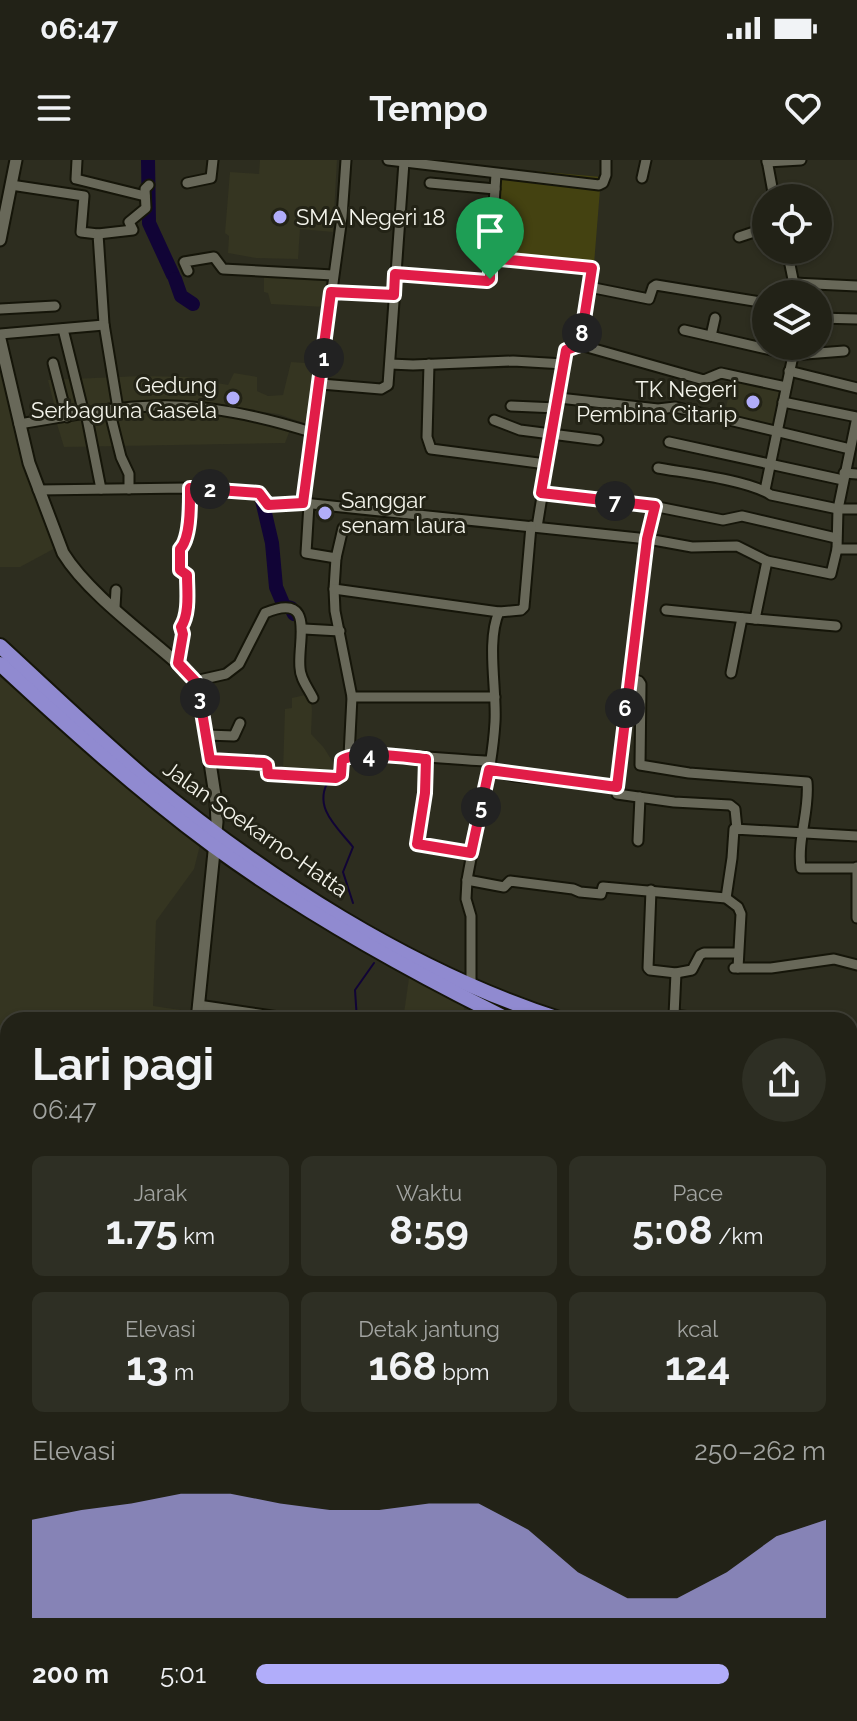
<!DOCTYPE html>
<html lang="id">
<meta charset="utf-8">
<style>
:root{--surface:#222217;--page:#2e2f24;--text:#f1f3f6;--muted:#a2a4a1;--line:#3f3f36;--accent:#b1adfa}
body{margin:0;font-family:Raleway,sans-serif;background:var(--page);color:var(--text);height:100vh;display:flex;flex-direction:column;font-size:30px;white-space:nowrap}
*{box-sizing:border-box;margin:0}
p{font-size:26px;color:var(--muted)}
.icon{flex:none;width:44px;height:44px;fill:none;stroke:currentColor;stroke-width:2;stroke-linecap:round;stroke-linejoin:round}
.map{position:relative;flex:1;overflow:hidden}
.side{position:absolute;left:0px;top:852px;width:858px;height:710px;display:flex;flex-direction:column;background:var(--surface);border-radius:24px 24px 0 0;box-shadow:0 2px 6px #0004,0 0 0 2px var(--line)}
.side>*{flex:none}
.fabs{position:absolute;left:752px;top:24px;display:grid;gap:16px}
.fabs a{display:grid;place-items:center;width:80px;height:80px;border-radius:50%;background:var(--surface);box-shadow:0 2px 6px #0004,0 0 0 2px var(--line);font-size:40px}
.pin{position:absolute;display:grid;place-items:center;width:68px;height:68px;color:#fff;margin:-82px -34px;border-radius:50% 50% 50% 0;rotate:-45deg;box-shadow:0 0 8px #0007}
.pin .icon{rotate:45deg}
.km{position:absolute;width:40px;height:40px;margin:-20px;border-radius:50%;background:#222;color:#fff;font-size:22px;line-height:40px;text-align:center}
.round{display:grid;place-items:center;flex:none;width:84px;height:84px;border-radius:42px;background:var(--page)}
.summary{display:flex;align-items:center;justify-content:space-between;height:136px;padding:0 32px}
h1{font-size:44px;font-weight:700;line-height:60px}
.stats{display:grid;grid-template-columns:repeat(3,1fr);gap:12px;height:136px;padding:8px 32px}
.stats div{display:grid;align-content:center;border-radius:12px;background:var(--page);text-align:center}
.stats b{font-size:40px;font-weight:700}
.stats small{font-size:22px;font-weight:400}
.stats p{font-size:22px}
.chart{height:224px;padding:16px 32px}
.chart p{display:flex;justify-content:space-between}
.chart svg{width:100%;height:144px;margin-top:8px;fill:var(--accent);opacity:.7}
ul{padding:0 32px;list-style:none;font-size:26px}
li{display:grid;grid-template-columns:128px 96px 1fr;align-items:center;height:60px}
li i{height:20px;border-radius:10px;background:var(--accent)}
.status{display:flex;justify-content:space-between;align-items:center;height:56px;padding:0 40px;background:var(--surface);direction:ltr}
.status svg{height:22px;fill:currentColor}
header{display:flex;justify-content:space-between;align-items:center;height:104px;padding:0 32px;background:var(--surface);font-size:36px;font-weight:700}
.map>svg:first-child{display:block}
</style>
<div class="status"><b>06:47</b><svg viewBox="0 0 49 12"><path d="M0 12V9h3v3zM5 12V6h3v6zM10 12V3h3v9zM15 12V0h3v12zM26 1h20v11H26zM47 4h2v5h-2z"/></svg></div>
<header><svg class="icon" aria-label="menu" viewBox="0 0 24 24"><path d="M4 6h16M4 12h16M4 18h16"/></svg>Tempo<svg class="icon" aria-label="heart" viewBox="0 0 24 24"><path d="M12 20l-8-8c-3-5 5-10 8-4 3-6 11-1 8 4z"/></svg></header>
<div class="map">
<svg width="857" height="1561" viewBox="0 0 857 1561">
<rect width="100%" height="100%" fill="#2d2d1f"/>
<!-- built -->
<g fill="#353521">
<polygon points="260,0 337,0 333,72 300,69 298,99 256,98 228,93 229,76 225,73 230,12 259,14"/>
<polygon points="264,112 326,115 325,147 271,144 268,133 264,132"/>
<polygon points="0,176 10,239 59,386 20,407 0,407"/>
<polygon points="291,202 319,204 310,265 278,254 199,243 120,243 56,252 48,220 141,216 186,217 228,225 234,213 257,217 257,231 268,236 283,235"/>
<polygon points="733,217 783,228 774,267 724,256"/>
<polygon points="171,251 216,254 290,270 285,283 64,287 57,264 136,252"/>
<polygon points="0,517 200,685 194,709 156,761 153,846 194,852 193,860 8,860 8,896 0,894"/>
<polygon points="310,534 312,550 311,574 324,588 334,604 333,611 330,613 283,612 285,549 292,548 292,538"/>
<polygon points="409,818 465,845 461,860 403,860"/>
<polygon points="87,1554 336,1554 334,1561 85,1561"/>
<polygon points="354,1554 568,1554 563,1561 352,1561"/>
</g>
<!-- green -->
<g fill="#444211">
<polygon points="498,8 601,17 594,104 490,96"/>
<polygon points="0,1341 8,1343 8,1546 1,1561"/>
</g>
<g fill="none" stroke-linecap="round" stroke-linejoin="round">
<!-- stream -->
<g stroke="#110436" stroke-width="2">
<path d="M329,620C312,647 337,667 353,687L343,712L353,743"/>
<polyline points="357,860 355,830 374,803"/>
<polyline points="352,1561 353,1554"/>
</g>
<!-- river -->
<g stroke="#110436" stroke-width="14">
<polyline points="148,0 149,63 173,115"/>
<polyline points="175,119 181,136 193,144"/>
<polyline points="261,336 272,383 276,427 284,446 291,448 294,454"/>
</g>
<!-- minor casing -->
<g stroke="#151509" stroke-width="13">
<g id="minor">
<polyline points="77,0 76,19 145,36"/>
<polyline points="388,0 599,25 603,23 606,15 606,0"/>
<polyline points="767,0 774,38"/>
<polyline points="767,2 801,0"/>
<polyline points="642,18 646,0"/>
<polyline points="187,23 211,18 213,0"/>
<polyline points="430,23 495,29"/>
<polyline points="11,25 84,36 81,72 98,74 104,164 118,249"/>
<polyline points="98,74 133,70 129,62 146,48 145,29 149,25"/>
<polyline points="739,77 766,68"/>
<polyline points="787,90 796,134"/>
<polyline points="490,98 591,107 589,127 649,139 653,127 656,125 766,143"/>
<polyline points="188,111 184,102 214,97 223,109 333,115"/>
<polyline points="395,114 489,120 496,14"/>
<polyline points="794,123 857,126"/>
<polyline points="331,132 394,135"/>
<polyline points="0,149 55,146"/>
<polyline points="818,158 857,159"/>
<polyline points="63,169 84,254"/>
<polyline points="684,170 793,195 844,191"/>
<polyline points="0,174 104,165"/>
<polyline points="711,176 715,158"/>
<polyline points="580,185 589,127"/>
<polyline points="53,203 67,257"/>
<polyline points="390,204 413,205 513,201 564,204"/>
<polyline points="429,204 427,277 431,289 546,304"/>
<polyline points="789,211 857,228"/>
<polyline points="321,224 381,229 388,225 404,2"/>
<polyline points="559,238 658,249 675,247 850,289"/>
<polyline points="511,246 557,248"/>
<polyline points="109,249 121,297 129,314 129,329"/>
<polyline points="86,253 101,329"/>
<polyline points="494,260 520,270 598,280"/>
<path d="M19,264C64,257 109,247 155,246C208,244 264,257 314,273"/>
<polyline points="669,282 843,320"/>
<path d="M658,308C686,313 749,320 771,335L838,349H857"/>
<polyline points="844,313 857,314"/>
<polyline points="38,330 187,328 262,334 268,345 303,343 648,379 692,387 737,386 767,401 831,414 837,389 838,349 857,257 783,242"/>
<polyline points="765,330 795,186"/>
<polyline points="541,333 643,344 723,360 742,356 836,378"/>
<polyline points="303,343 342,57 346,0"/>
<polyline points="309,344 306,393 336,398"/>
<polyline points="537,367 566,190 580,185 704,220 721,213 786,227"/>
<polyline points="343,368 336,398 334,429 335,451 352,537 349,596"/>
<polyline points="647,379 617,634 674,642 730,645 735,649 737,669"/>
<polyline points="648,379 655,346"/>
<polyline points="837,389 857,389"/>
<polyline points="334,429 499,452"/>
<polyline points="115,447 116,430"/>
<polyline points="666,450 755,459 767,401"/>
<polyline points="755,459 836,466"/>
<polyline points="304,469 340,471"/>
<path d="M178,503L183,474L181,467C190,453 187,431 187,415L180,410V389C192,377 190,345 190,328"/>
<polyline points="731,513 742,458"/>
<path d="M629,519L639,521L641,524L640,605L689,613L807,622C810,650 797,679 801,708H857"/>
<path d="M195,521L226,514L239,504L265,453C317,431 297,482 300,508C300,518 308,528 313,538"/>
<polyline points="352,537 495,537"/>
<polyline points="207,575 234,576 240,563"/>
<polyline points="426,599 425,633 417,684 471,693"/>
<path d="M210,600L264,603L267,605L268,614L331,618L340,617L342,600C361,588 462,601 490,601"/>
<polyline points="489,610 514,616 617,627"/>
<polyline points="638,681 640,637"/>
<polyline points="857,707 857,758"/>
<polyline points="467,720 504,727 510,721 573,729 580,732 601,734 603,727 726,738 738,747 741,754 738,808"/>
<polyline points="651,730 648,808 650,810 676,813 692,810 700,795 704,793 738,793"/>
<polyline points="726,738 732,698 734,669 857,676"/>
<polyline points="734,808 771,808 834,799 857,805"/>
<polyline points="676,813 674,855 690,857 690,860"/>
<path d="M471,826V756L466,739L467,720C476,667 492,615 495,562C497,530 486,481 499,452L521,450L524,447L531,366"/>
<polyline points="198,845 299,860"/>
<polyline points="850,966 852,959"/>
<polyline points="850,1064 857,1067"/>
<polyline points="0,1116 8,1113"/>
<polyline points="850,1120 857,1123"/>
<polyline points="0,1241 8,1243"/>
<polyline points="850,1317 857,1320"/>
<polyline points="850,1405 857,1408"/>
<polyline points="0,1446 8,1447"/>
<polyline points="850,1449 857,1451"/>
<polyline points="850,1470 857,1470"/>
<polyline points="779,1554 820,1561"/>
</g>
</g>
<!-- tertiary casing -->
<g stroke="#151509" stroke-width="15">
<g id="tertiary">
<polyline points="0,80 16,0"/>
<path d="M0,179L29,303L63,393C89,435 148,476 185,510L195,521L200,537L216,642L217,662L197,860"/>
<polyline points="850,1220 857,1222"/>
</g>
</g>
<!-- secondary casing -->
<g stroke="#151509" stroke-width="16">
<polyline id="secondary" points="0,989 8,992"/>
</g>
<!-- primary casing -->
<g stroke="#151509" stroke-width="18">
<g id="primary">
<polyline points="850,1146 857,1136"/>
<polyline points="576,1561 580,1554"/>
</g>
</g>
<!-- trunk casing -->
<g stroke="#151509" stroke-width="18">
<g id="trunk">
<path d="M0,486C48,530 95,575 144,617C266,718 411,812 562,860"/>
<path d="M0,504C68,567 137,629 212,685C305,753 406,809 509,860"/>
<polyline points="850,982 857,984"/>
<polyline points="850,1002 857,1005"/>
</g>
</g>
<!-- minor -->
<use href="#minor" stroke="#686859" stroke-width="9"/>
<!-- tertiary -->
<use href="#tertiary" stroke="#686859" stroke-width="11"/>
<!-- secondary -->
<use href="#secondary" stroke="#686859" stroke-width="12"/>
<!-- primary -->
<use href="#primary" stroke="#8682b2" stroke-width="14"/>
<!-- trunk -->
<use href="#trunk" stroke="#908ad0" stroke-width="14"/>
</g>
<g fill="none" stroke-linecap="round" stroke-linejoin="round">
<!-- route casing -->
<g stroke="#fff" stroke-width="16">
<path id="route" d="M490,98L592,108L580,185L566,190L541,333L655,346L647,379L617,627L489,610L471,693L417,684L425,633L426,599C405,597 359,590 342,600L341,615L336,618L268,614L267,605L264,603L210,600L198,528L195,521L178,503L183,474L181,467C190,453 187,431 187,415L180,410V389C191,378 190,344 190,328L259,333L268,345L303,343L331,132L394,135L395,114L487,121L490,119Z"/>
</g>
<!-- route -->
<use href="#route" stroke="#e11d48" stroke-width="10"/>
</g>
<!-- markers -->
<g fill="#b1adfa" stroke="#232316" stroke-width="3">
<circle cx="280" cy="57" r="8"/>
<circle cx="233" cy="238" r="8"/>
<circle cx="753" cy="242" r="8"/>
<circle cx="325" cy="353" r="8"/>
</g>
<g text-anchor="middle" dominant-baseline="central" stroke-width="6" stroke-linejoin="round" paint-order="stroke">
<!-- poi labels -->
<g font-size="22" fill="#f4f4eb" stroke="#232316" text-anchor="start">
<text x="296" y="57">SMA Negeri 18</text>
<text x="217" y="225" text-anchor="end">Gedung<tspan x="217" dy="25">Serbaguna Gasela</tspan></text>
<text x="737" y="229" text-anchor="end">TK Negeri<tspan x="737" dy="25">Pembina Citarip</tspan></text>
<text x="341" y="340">Sanggar<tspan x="341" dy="25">senam laura</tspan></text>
</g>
<!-- street labels -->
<g font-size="22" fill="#f4f4eb" stroke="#232316">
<text transform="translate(256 669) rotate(35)">Jalan Soekarno-Hatta</text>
</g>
</g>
</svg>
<div class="fabs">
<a><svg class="icon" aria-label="locate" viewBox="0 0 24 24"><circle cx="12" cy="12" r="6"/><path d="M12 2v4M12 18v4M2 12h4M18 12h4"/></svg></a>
<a><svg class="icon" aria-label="layers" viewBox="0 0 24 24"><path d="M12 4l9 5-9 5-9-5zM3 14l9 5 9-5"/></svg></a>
</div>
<div class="pin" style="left:490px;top:119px;background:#1e9e55"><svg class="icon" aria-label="arrive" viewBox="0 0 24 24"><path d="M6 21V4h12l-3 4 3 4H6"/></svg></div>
<b class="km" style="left:324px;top:198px">1</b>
<b class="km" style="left:210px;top:329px">2</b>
<b class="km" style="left:200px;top:538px">3</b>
<b class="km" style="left:369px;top:596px">4</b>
<b class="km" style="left:481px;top:647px">5</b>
<b class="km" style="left:625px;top:548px">6</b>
<b class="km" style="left:615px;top:341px">7</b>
<b class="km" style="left:582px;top:173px">8</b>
<section class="side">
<div class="summary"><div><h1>Lari pagi</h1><p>06:47</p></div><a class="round"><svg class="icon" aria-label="share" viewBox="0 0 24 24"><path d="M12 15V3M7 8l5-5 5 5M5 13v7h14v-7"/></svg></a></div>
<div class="stats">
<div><p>Jarak</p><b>1.75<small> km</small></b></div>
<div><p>Waktu</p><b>8:59</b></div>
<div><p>Pace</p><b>5:08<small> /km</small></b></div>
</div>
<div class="stats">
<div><p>Elevasi</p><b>13<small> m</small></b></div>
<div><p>Detak jantung</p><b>168<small> bpm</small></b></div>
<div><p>kcal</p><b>124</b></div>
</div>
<div class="chart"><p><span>Elevasi</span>250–262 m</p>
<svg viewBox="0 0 160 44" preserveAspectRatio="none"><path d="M0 44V14L10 11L20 9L30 6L40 6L50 9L60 11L70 11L80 9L90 9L100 17L110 30L120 38L130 38L140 30L150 19L160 14V44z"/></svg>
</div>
<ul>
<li><b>200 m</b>5:01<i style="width:83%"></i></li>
</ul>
</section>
</div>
